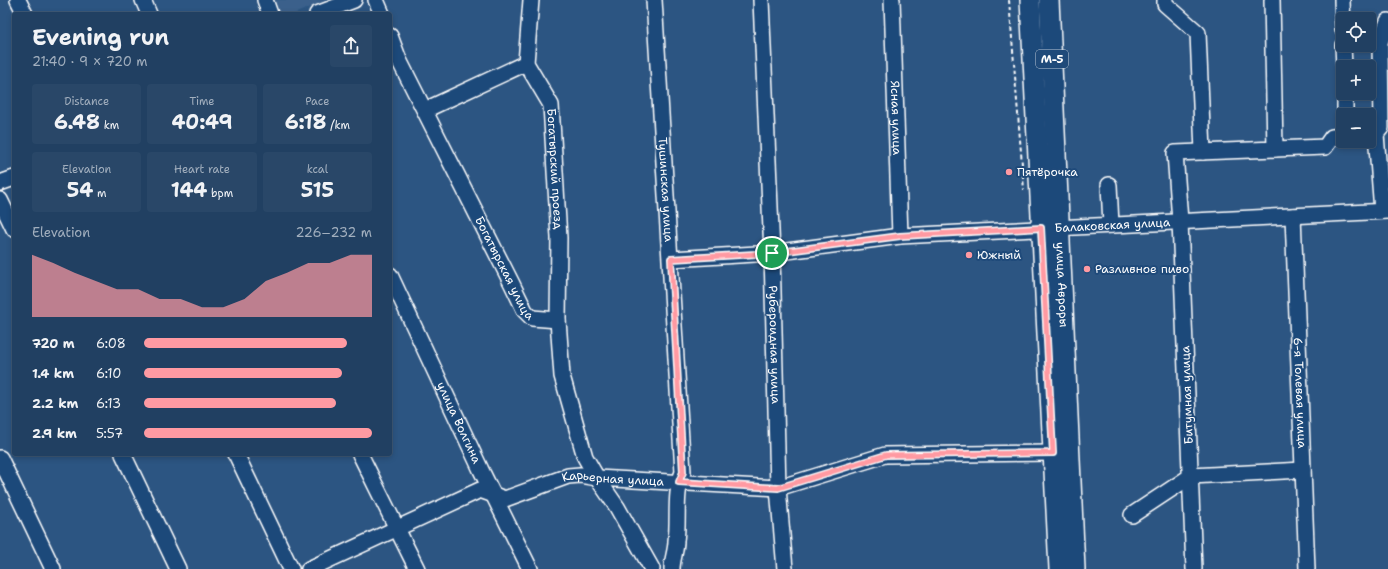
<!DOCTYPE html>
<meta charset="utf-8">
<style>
:root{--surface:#214062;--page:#294768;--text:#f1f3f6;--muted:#a2afbe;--line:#3e5977;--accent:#ff9aa2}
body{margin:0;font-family:"Shantell Sans",sans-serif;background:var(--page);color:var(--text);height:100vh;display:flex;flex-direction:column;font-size:15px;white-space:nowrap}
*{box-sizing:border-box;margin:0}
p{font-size:13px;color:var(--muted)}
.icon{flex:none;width:22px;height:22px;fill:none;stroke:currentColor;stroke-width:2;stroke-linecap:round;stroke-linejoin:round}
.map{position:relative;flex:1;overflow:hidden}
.sheet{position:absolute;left:12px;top:12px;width:380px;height:444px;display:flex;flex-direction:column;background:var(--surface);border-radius:4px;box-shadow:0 2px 6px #0003,0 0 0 1px var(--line)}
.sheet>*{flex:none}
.buttons{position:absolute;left:1336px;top:12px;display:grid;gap:8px}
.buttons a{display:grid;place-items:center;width:40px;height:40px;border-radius:4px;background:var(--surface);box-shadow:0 2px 6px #0003,0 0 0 1px var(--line);font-size:20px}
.pin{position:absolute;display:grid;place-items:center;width:34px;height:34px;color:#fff;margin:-17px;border:2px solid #fff;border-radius:50%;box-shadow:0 1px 4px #0007}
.round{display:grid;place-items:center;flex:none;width:42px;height:42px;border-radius:4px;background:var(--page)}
.head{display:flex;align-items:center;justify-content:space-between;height:68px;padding:0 20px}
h1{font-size:22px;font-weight:700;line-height:30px}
.figures{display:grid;grid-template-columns:repeat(3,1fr);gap:6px;height:68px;padding:4px 20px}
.figures div{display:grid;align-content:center;border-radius:4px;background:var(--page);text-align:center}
.figures b{font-size:20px;font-weight:700}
.figures small{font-size:11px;font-weight:400}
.figures p{font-size:11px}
.chart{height:112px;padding:8px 20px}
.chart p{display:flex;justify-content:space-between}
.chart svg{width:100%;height:72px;margin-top:4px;fill:var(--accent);opacity:.7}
ul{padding:0 20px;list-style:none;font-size:13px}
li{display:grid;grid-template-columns:64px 48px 1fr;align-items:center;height:30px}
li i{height:10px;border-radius:5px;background:var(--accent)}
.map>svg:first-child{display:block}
</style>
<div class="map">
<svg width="1388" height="569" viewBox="0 0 1388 569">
<rect width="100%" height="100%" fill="#2c5582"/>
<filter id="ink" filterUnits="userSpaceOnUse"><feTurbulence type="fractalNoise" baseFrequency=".025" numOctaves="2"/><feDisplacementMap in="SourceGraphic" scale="8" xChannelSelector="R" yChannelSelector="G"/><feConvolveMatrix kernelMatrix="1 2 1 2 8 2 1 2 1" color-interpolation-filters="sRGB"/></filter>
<g filter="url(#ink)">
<!-- built -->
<polygon fill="#3b618b" points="272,0 326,0 294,14 277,14"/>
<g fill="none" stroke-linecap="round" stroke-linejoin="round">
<!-- minor casing -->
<g stroke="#fff" stroke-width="18">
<g id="minor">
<polyline points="18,0 25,14"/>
<polyline points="143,0 149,14"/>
<polyline points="265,0 270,14"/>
<polyline points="376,0 382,14"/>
<path id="s1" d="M531,0L526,63L551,105L559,238L558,320L562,376L585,457L597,478L617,507L652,569"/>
<path id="s2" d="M654,0L683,472C674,494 679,518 676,541C676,551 672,559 672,569"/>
<path id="s3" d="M761,0L772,253L778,488L785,569"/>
<path id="s4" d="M892,0L900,236"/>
<polyline points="1165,0 1165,4 1198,33 1203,152"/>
<polyline points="1342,0 1343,29"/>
<polyline points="317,14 354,0"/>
<path id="s5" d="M390,36L399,60L512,284L525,311L532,318L558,320"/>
<polyline points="1343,45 1344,67"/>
<polyline points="1345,93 1345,115"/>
<polyline points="425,110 526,63"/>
<polyline points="1376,134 1381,128 1380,42 1388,21"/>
<polyline points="1369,135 1376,134 1382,211"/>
<polyline points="1275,149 1325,147 1332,137 1343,136"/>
<polyline points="0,183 14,178"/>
<polyline points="1109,185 1111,225"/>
<polyline points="0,200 14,229"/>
<path id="s6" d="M1293,216L1307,569"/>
<path id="s7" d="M671,259L772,253L900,236L1388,211"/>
<path id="s8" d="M390,275L481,470L530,569"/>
<polyline points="123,454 178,569"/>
<polyline points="236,454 291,569"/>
<polyline points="360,454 417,569"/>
<polyline points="0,458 53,569"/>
<polyline points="1132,515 1191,476 1303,470"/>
<path id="s9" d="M309,569L480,490L505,499L568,476L580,475L597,478L778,488L885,455L1053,453"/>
<polyline points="1194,569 1180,221 1175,153 1275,149 1272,0"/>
</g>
</g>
<!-- major casing -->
<g stroke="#fff" stroke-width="22">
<g id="major">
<polyline points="1030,0 1059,569"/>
<path id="s10" d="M1049,0L1075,569"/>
</g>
</g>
<!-- path -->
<polyline stroke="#fff" stroke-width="2" stroke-dasharray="4 3" stroke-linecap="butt" points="1009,0 1024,190"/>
<!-- minor -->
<use href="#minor" stroke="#1f4a7a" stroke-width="15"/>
<!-- major -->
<use href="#major" stroke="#1f4a7a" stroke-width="19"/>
</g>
</g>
<g fill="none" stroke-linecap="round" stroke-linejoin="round" filter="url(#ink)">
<!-- route casing -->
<g stroke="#fff" stroke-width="8">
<polygon id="route" points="1041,228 1053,453 886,455 778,488 679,482 683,472 671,259 772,253 900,236"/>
</g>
<!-- route -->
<use href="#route" stroke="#ff9aa2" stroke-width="5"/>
</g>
<!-- markers -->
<g fill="#ff9aa2" stroke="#1f4a7a" stroke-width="1.5">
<circle cx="1009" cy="172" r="4"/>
<circle cx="969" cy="255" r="4"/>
<circle cx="1087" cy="269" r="4"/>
</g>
<g text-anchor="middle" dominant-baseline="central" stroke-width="4" stroke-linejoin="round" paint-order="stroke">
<!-- shield labels -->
<rect fill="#1f4a7a" stroke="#bcc9d7" stroke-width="1" x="1036" y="50" width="32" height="18" rx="3"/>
<g font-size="11" font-weight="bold" fill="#fff">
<text x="1052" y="59">М-5</text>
</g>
<!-- street labels -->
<g font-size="12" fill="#fff" stroke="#1f4a7a">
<text stroke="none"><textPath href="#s4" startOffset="118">Ясная улица</textPath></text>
<text stroke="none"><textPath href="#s1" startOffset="176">Богатырский проезд</textPath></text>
<text stroke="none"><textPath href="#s2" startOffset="190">Тушинская улица</textPath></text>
<text stroke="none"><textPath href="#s7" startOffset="443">Балаковская улица</textPath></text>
<text stroke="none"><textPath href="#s5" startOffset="259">Богатырская улица</textPath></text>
<text stroke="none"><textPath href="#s10" startOffset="285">улица Авроры</textPath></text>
<text stroke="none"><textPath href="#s3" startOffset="345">Рубероидная улица</textPath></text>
<text stroke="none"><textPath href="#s6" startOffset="177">6-я Толевая улица</textPath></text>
<text transform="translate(1187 395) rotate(-92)">Битумная улица</text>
<text stroke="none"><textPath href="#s8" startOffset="163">улица Волгина</textPath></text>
<text stroke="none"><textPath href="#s9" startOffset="327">Карьерная улица</textPath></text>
</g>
<!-- poi labels -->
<g font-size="12" fill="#fff" stroke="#1f4a7a" text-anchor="start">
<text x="1017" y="172">Пятёрочка</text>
<text x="977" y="255">Южный</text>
<text x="1095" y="269">Разливное пиво</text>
</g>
</g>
</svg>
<div class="buttons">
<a><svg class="icon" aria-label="locate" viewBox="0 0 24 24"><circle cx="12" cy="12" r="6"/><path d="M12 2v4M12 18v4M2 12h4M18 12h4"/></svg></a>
<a>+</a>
<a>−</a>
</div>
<div class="pin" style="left:772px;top:253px;background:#1e9e55"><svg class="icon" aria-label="arrive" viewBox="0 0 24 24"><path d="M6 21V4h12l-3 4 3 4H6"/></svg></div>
<section class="sheet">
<div class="head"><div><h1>Evening run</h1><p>21:40 · 9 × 720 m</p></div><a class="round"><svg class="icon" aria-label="share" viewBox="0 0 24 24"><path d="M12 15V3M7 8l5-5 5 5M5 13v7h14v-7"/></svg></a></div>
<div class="figures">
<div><p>Distance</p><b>6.48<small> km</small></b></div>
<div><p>Time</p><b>40:49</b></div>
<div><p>Pace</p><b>6:18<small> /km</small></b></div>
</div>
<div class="figures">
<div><p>Elevation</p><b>54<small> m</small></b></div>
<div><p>Heart rate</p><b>144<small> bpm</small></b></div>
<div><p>kcal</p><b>515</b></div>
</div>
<div class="chart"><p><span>Elevation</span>226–232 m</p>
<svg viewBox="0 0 160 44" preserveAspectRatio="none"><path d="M0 44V6L10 11L20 17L30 22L40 27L50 27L60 33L70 33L80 38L90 38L100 33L110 22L120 17L130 11L140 11L150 6L160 6V44z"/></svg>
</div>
<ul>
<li><b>720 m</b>6:08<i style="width:89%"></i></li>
<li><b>1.4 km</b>6:10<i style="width:87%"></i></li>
<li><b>2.2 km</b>6:13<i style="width:84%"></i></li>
<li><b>2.9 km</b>5:57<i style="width:100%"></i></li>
</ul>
</section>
</div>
